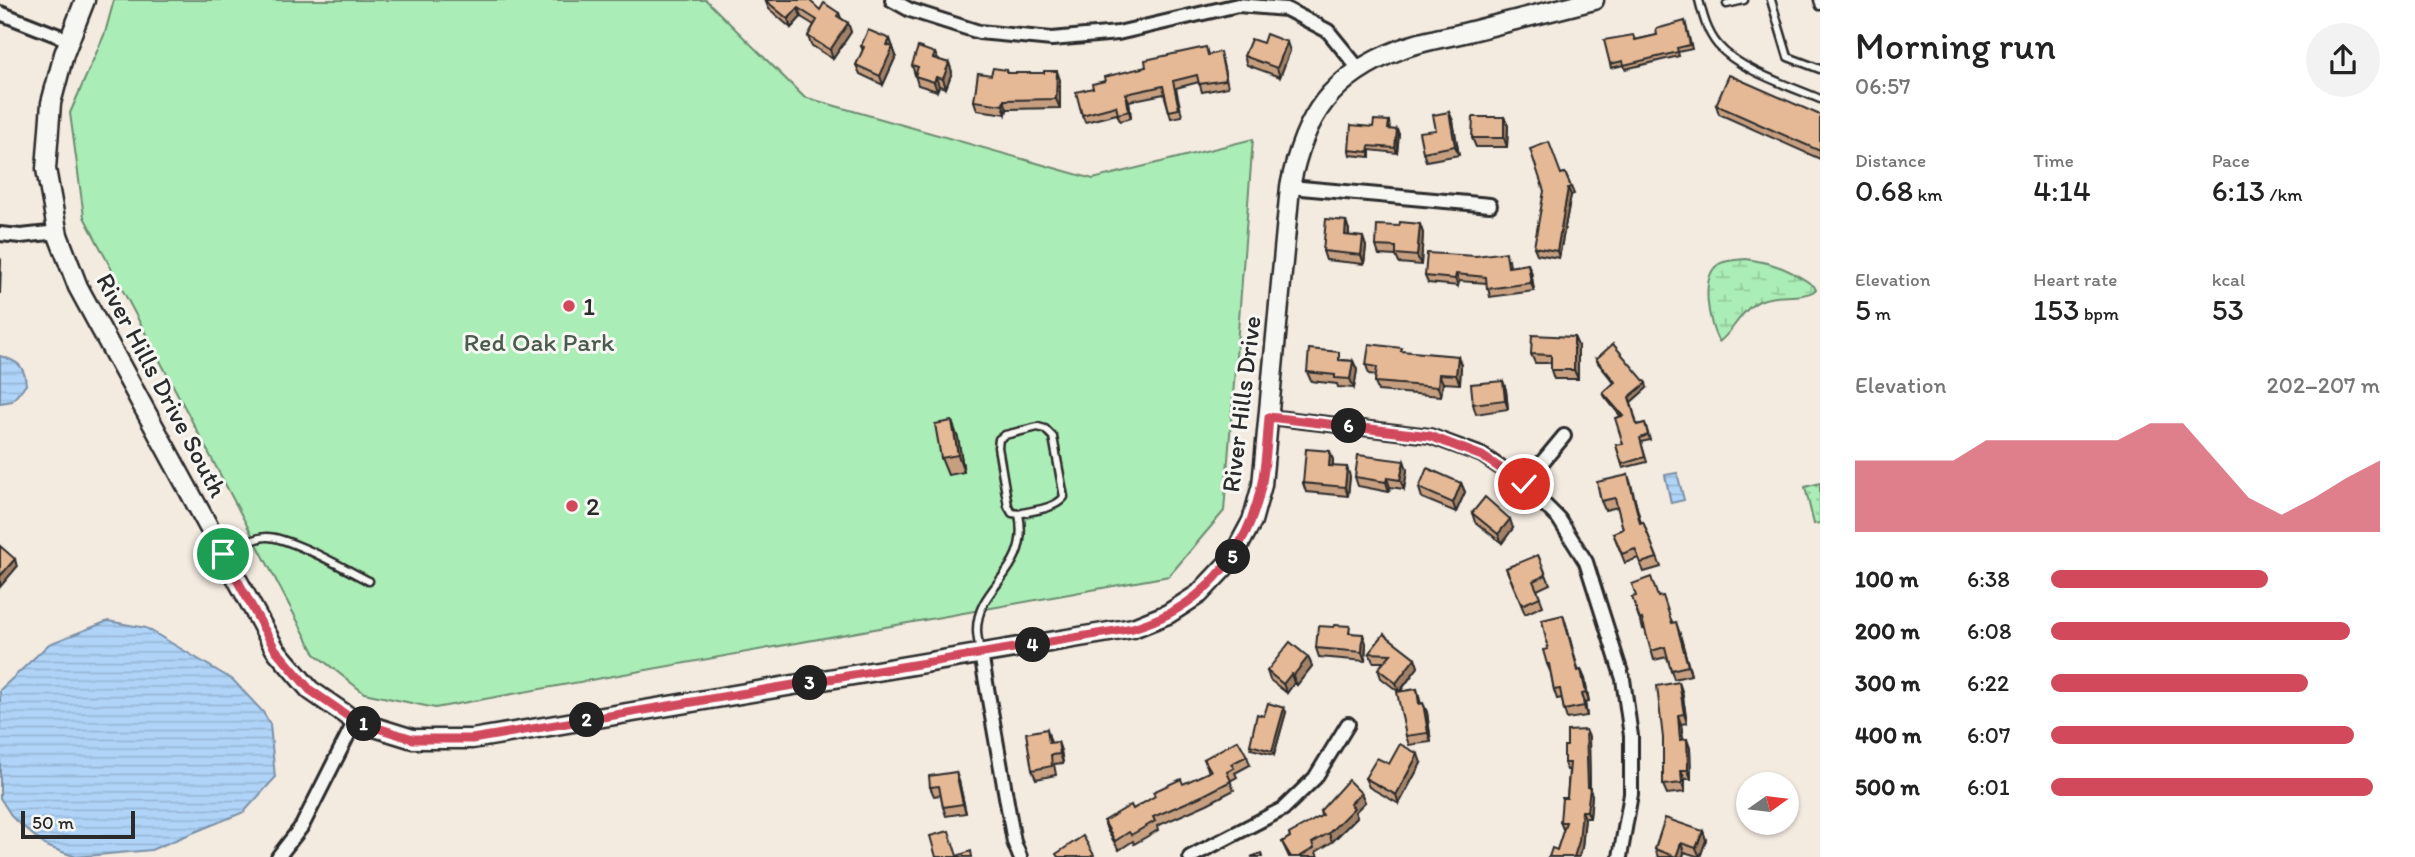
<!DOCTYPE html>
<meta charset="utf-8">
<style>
:root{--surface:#fff;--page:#f2f2f2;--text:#222;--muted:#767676;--accent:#d1495b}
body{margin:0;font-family:Itim,sans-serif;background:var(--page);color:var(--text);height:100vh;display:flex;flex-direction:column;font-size:26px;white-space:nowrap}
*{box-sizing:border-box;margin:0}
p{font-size:23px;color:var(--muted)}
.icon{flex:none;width:38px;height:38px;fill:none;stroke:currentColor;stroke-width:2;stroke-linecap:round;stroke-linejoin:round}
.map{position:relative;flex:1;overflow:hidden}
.side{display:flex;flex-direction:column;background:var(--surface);width:595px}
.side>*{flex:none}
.needle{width:46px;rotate:76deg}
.tools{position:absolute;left:1736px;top:772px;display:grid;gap:14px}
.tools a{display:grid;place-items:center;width:63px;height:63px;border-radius:50%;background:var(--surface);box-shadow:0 2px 5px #0004;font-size:35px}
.scale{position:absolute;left:21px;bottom:18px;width:114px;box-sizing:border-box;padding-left:7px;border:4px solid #2b2b2b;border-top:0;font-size:19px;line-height:24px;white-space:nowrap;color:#2b2b2b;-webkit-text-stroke:5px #f6f6f2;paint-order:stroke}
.pin{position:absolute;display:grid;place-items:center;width:60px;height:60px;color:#fff;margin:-30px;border:4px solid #fff;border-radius:50%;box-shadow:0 2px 7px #0007}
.km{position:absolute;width:35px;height:35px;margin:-18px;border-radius:50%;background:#222;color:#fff;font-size:19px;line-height:35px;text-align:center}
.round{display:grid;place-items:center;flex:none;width:74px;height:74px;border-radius:37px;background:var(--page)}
.summary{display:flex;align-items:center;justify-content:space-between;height:119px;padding:0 35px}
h1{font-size:38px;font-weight:600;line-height:52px}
.stats{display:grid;grid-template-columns:repeat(3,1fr);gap:10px;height:119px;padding:7px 35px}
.stats div{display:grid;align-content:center}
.stats b{font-size:30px;font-weight:600}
.stats small{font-size:19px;font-weight:400}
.stats p{font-size:19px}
.chart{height:196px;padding:14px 35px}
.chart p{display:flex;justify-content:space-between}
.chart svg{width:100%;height:126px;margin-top:7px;fill:var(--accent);opacity:.7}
ul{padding:0 35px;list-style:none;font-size:23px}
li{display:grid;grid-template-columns:112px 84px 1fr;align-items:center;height:52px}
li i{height:18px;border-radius:9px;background:var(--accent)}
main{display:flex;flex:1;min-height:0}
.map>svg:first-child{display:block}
</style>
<main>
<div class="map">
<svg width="1820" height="857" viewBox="0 0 1820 857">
<defs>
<pattern id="wetland-marsh" width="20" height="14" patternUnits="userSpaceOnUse" patternTransform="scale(1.75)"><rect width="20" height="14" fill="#abedb6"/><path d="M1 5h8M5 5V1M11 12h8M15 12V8" fill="none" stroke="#93cb9d"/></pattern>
<pattern id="garden-dots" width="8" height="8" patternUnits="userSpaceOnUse" patternTransform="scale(1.75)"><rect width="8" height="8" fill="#abedb6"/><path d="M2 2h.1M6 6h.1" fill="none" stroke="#93cb9d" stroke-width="1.8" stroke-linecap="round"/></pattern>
<pattern id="water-rules" width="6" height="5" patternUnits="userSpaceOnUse" patternTransform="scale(1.75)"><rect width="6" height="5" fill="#afd4f8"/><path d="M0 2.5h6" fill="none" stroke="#97b6d5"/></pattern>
</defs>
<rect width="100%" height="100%" fill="#f3eae0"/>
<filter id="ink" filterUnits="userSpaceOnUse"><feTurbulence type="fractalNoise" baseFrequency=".0143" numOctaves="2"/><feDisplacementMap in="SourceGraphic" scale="14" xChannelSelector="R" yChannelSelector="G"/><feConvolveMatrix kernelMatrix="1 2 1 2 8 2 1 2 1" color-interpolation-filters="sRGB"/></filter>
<g filter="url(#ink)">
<!-- wetland -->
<path fill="url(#wetland-marsh)" stroke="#6b8c70" stroke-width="2" d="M1746,259C1775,263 1791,270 1814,286L1816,290C1801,300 1779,293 1762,300C1741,308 1735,330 1719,342C1709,326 1699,276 1719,264C1726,260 1738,260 1746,259Z"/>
<!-- park -->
<polygon fill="#abedb6" stroke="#6b8c70" stroke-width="2" points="114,0 706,0 804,97 1093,179 1253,139 1224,511 1169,576 435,708 364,693 315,654 84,217 70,113 105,33"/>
<!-- garden -->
<polygon fill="url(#garden-dots)" stroke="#6b8c70" stroke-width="2" points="1820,483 1820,523 1814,524 1805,487"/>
<!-- water -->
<g fill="url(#water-rules)" stroke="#7a90a6" stroke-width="2">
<path d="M0,356C18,361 25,366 26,385L12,401L0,403Z"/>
<polygon points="1677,473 1684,500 1671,503 1665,475"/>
<polygon points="108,621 146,628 233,680 263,712 270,724 275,778 244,812 151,850 76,857 46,846 13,818 0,798 0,690 49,644"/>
</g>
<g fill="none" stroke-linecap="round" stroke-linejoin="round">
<!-- lane casing -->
<g stroke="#2b2b2b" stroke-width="11">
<g id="lane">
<path d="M1699,0C1703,16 1707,32 1718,45C1739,70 1790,86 1820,99"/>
<polyline points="1771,0 1788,57 1820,69"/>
<polyline points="1818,0 1820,6"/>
<polyline points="1727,4 1744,0"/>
<path d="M225,553C238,547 252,538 266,537C288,536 347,570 369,581"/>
<path d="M980,652C979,645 977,637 977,630C977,584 1031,573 1019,514L1012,513L1008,506L998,447L999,439L1005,435L1038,427L1045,429L1053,437L1064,497C1055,509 1033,510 1019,514"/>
</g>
</g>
<!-- street casing -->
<g stroke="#2b2b2b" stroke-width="18">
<g id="street">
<polyline points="892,0 910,10 979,32 1052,39 1118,33 1238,5 1286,9 1328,31 1359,69"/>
<polyline points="0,13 69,40"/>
<polyline points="1290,187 1490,205"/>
<polyline points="0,234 21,236 58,232"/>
<polyline points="1269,417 1430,436 1482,455 1524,484 1559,519 1586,562 1623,679 1631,736 1631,794 1620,857"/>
<polyline points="1524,484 1564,436"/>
<polyline points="981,654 1014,842 1020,857"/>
<polyline points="278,857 302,826 355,721"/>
<polyline points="1190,857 1283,809 1315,778 1348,724"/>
</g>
</g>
<!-- secondary casing -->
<g stroke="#2b2b2b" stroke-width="23">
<path id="secondary" d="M85,0L64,54L51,103L46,169L58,235L78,287L275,649L310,690L355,721L413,739H472L1133,628L1168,614L1199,594L1231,560L1252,521L1262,485L1290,187C1304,115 1331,76 1401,49C1421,41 1443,38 1464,33C1507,22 1551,11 1594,0"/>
</g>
<!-- lane -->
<use href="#lane" stroke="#f6f6f2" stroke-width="6"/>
<!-- street -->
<use href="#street" stroke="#f6f6f2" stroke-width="12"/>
<!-- secondary -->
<use href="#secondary" stroke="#f6f6f2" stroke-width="18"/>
</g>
<!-- wall -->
<g fill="#c69f81" stroke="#2b2b2b" stroke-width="2">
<polygon points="765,0 839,13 841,18 848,23 851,32 833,59 811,45 808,36 814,25 801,17 791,28 769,9"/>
<polygon points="1685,21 1692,49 1678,52 1679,56 1625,69 1624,65 1611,68 1610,64 1635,40 1657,35"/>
<polygon points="890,39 896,56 883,85 860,74 856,65 863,51 861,46"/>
<polygon points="1263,43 1290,51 1280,77 1247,65 1244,56"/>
<polygon points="935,53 938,60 949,63 952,72 946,88 939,86 937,91 918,85 912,65"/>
<polygon points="1208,55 1222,59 1228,87 1202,92 1199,82 1176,88 1182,116 1171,118 1164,94 1129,101 1131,118 1120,121 1117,114 1085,122 1082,115 1093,88 1105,81 1146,67"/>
<polygon points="1007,70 1008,73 1060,80 1060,108 1007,109 1006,114 977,110 974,101 991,75"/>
<polygon points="1716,105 1820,115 1820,159 1719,114"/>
<polygon points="1449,112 1453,121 1459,155 1426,161 1423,152 1436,130"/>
<polygon points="1504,117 1508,126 1507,147 1476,147 1472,138"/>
<polygon points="1389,121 1390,129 1399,134 1397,153 1370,150 1370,157 1350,155 1349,150 1373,127"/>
<polygon points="1565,173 1574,194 1571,195 1559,258 1537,254 1534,247 1561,174"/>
<polygon points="1349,230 1349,236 1366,246 1364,264 1326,260 1323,251"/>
<polygon points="1423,233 1421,265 1399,263 1396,256 1379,255 1376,246"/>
<polygon points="1509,259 1510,267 1531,271 1534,291 1490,297 1487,283 1459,281 1458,286 1428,283 1425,276"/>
<polygon points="1574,337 1578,346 1578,379 1554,379 1551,370 1551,363 1535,363 1531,354"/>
<polygon points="1403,352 1461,365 1460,384 1443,383 1441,396 1378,391 1375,382 1376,375 1369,374 1366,365"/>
<polygon points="1596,359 1647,388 1631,402 1637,425 1645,423 1650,440 1641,442 1647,462 1623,468 1616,445 1623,444 1621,417 1605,397 1603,393 1614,383 1598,363"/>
<polygon points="1343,360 1353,361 1357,370 1354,388 1338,387 1337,384 1311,381 1307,372"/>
<polygon points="1503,381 1506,390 1508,409 1476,414 1473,404"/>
<polygon points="958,438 964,472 948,475 941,458"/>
<polygon points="1333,460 1333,466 1350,476 1348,496 1306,492 1303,483"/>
<polygon points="1404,461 1407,470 1404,489 1390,487 1389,492 1358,486 1355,477"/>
<polygon points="1628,475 1641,523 1643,522 1661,567 1644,572 1638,558 1625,563 1613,533 1623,529 1618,507 1605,510 1601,501"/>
<polygon points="1461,483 1465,492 1456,512 1422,498 1419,488"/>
<polygon points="1472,513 1513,528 1502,543 1475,522"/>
<polygon points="1538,555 1550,584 1537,590 1543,606 1525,614 1506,568"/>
<polygon points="1632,597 1658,597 1673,623 1679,631 1691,675 1674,679 1667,657 1654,660 1645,628 1643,629"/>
<polygon points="1566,624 1578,671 1581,670 1585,679 1589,702 1585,703 1587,716 1567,719 1564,710 1562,698 1557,699 1554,690 1551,673 1547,664 1548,649"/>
<polygon points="1352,633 1366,643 1365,661 1319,657 1316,648"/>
<polygon points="1384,634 1415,658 1418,667 1400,692 1417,689 1421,704 1427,712 1431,742 1409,745 1406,736 1399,692 1381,678 1378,669 1384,662 1373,662 1369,653"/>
<polygon points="1308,657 1312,666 1297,685 1294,683 1287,693 1270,680 1267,671"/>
<polygon points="1682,691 1687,723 1681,724 1683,739 1690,748 1691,779 1685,779 1685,792 1667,794 1663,785"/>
<polygon points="1286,712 1274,755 1251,749 1250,745 1264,716"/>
<polygon points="1047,729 1051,743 1058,742 1061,751 1063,763 1054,764 1056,775 1036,779 1032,770"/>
<polygon points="1589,737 1590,790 1592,795 1590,818 1585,818 1582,848 1579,857 1549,857 1557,850 1564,829 1563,829 1560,822 1567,798 1569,770 1567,770 1564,763 1567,746"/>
<polygon points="1247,756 1250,765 1235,773 1237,777 1230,781 1234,790 1207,804 1157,826 1158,830 1134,844 1133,841 1119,850 1107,830 1104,821 1133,809 1209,772 1204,759"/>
<polygon points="1421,763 1399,804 1369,787 1365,778 1389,764"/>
<polygon points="959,781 966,813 946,816 943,807 941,795 934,796 930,787"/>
<polygon points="1361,793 1365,802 1355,812 1357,817 1332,842 1316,852 1318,857 1289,857 1282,842 1321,816 1320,811"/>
<polygon points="1703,831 1706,840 1700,857 1684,852 1683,857 1658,857 1655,849"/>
</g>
<!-- shaded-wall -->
<g fill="#a18269" stroke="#2b2b2b" stroke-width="2">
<polygon points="798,8 801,17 791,28 788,19"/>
<polygon points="848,23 851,32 833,59 830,50"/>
<polygon points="890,39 896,56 883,85 880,76 887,45"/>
<polygon points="1287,42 1290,51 1280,77 1277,68"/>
<polygon points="949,63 952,72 946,88 943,79"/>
<polygon points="1057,71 1060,80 1060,108 1056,99"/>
<polygon points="936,77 939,86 937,91 934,82"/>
<polygon points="1126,94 1129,101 1131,118 1129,111"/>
<polygon points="1004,100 1007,109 1006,114 1003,105"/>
<polygon points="1449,112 1453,121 1459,155 1455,146"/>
<polygon points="1504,117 1508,126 1507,147 1504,138"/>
<polygon points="1397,130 1399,134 1397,153 1395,148"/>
<polygon points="1568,188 1571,195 1559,258 1557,251"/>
<polygon points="1346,221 1349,230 1348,245 1345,235"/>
<polygon points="1420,224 1423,233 1421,265 1417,256"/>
<polygon points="1363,237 1366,246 1364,264 1361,255"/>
<polygon points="0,258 1,260 0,294"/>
<polygon points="1528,264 1531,271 1534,291 1531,283"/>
<polygon points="1456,274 1459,281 1458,286 1455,279"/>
<polygon points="1574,337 1578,346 1578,379 1574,370"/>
<polygon points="1458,356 1461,365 1460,384 1456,375"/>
<polygon points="1353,361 1357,370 1354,388 1350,379"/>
<polygon points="1439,374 1443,383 1441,396 1438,387"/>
<polygon points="1503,381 1506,390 1508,409 1505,400"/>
<polygon points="1646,383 1647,388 1631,402 1629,397"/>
<polygon points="952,421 958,438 964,472 958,455"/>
<polygon points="1330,451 1333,460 1332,475 1329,466"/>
<polygon points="1404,461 1407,470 1404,489 1400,480"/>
<polygon points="1347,467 1350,476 1348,496 1345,487"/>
<polygon points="1628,475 1631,484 1643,532 1640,523"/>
<polygon points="1387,478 1390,487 1389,492 1386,482"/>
<polygon points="1461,483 1465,492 1456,512 1453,503"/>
<polygon points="1510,519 1513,528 1502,543 1498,534"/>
<polygon points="15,559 17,567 0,587 0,576"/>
<polygon points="1563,615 1566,624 1581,680 1578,671"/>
<polygon points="1676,622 1679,631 1691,675 1688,666"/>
<polygon points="1363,634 1366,643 1365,661 1362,652"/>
<polygon points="1308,657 1312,666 1297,685 1293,676"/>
<polygon points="1415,658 1418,667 1399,692 1396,683"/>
<polygon points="1581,670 1585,679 1589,702 1586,693"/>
<polygon points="1291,674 1294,683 1287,693 1283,684"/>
<polygon points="1679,682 1682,691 1687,723 1684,714"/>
<polygon points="1582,694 1585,703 1587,716 1584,706"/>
<polygon points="1423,703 1427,712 1431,742 1428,733"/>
<polygon points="1284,708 1286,712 1274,755 1272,751"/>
<polygon points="1678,715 1681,724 1684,749 1680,740"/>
<polygon points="1586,730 1589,737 1590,790 1592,795 1590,818 1587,811"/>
<polygon points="1687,739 1690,748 1691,779 1688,770"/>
<polygon points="1058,742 1061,751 1063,763 1060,754"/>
<polygon points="1418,754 1421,763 1399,804 1396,795"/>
<polygon points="1681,770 1685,779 1685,792 1682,783"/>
<polygon points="956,772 959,781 966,813 963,804"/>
<polygon points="1361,793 1365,802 1355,812 1357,817 1332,842 1329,833 1350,804"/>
<polygon points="1582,811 1585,818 1582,848 1579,857 1574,857"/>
<polygon points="1703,831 1706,840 1700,857 1696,848"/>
<polygon points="1681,843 1684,852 1683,857 1676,857"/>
</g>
<!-- building -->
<g fill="#e6b996" stroke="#2b2b2b" stroke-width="2">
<polygon points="765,0 809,0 820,10 824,3 839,13 837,16 848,23 830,50 808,36 817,20 798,8 788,19"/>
<polygon points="1685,21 1690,45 1677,48 1678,52 1624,65 1623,61 1610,64 1604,40 1633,35 1635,40 1657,35 1656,29"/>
<polygon points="868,30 890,39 887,45 893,47 880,76 856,65 864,47 861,46"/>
<polygon points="1266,34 1287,42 1277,68 1244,56 1251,39 1263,43"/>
<polygon points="918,47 935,53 933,58 949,63 943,79 936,77 934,82 915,76 918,67 912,65"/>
<polygon points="1206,47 1208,55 1220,52 1226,80 1199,84 1197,75 1173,81 1179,109 1169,111 1163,86 1126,94 1129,111 1118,114 1116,106 1082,115 1076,92 1093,88 1092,84 1105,81 1104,77 1146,67 1145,60"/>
<polygon points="993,68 1007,70 1007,73 1044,73 1044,71 1057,71 1056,99 1004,100 1003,105 974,101 978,73 991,75"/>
<polygon points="1729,75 1820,115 1820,151 1716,105"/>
<polygon points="1449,112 1455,146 1423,152 1419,132 1436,130 1433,115"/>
<polygon points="1473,117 1504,117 1504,138 1472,138"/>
<polygon points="1374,120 1389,121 1388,129 1397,130 1395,148 1369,146 1368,152 1349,150 1351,125 1373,127"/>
<polygon points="1549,142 1561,174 1565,173 1571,187 1568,188 1557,251 1534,247 1544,191 1530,149"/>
<polygon points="1326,219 1346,221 1345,235 1363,237 1361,255 1323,251"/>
<polygon points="1400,222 1420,224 1417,256 1396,254 1396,247 1376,246 1377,225 1399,226"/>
<polygon points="1506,252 1508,267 1528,264 1531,283 1487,289 1486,277 1456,274 1455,279 1425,276 1427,253 1476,256"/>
<polygon points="1532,335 1574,337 1574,370 1551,370 1551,355 1531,354"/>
<polygon points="1369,344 1402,348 1401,351 1458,356 1456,375 1439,374 1438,387 1375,382 1377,367 1366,365"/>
<polygon points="1613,344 1646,383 1629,397 1637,425 1645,423 1648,435 1640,438 1645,457 1622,464 1616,445 1623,444 1615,418 1623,416 1603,393 1615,382 1596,359"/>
<polygon points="1309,349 1339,352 1339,360 1353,361 1350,379 1335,378 1335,375 1307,372"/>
<polygon points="1503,381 1505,400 1473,404 1471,384"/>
<polygon points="952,421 958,455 941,458 935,424"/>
<polygon points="1306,449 1330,451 1329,466 1347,467 1345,487 1303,483"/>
<polygon points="1358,455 1404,461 1400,480 1387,478 1386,482 1355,477"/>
<polygon points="1427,468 1461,483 1453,503 1419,488"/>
<polygon points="1628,475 1640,523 1643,522 1657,558 1641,563 1635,549 1622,554 1613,533 1623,529 1615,498 1601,501 1597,482"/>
<polygon points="1485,497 1510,519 1498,534 1472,513"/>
<polygon points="0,546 15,559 0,576"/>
<polygon points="1538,555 1546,575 1533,581 1540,597 1522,605 1506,568"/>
<polygon points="1651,577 1658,597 1663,596 1672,623 1676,622 1688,666 1671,670 1665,647 1651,651 1642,619 1640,620 1632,597 1636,596 1632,584"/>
<polygon points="1563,615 1578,671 1581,670 1586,693 1582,694 1584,706 1564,710 1560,689 1554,690 1549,664 1547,664 1543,650 1548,649 1542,620"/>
<polygon points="1335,625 1350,626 1349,633 1363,634 1362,652 1316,648 1318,626 1334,627"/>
<polygon points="1384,634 1415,658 1396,683 1378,669 1391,654 1369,653"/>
<polygon points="1290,642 1308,657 1293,676 1291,674 1283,684 1267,671"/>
<polygon points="1679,682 1684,714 1678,715 1680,740 1687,739 1688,770 1681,770 1682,783 1663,785 1663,738 1657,686"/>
<polygon points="1417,689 1419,704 1423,703 1428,733 1406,736 1397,692"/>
<polygon points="1268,703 1284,708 1272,751 1250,745 1257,714 1264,716"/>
<polygon points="1047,729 1049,743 1058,742 1060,754 1051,755 1052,766 1032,770 1026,733"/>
<polygon points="1586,730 1588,787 1590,788 1587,811 1582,811 1579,841 1574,857 1549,857 1552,848 1557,850 1566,822 1560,822 1562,798 1567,798 1570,763 1564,763 1564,746 1567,746 1567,731"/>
<polygon points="1238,740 1247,756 1231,764 1234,768 1227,772 1231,781 1204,795 1153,817 1155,821 1131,835 1129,832 1115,841 1104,821 1131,805 1133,809 1155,796 1153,792 1181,779 1183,784 1211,771 1204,759"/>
<polygon points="1400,744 1418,754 1396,795 1365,778 1377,758 1389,764"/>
<polygon points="956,772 963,804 943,807 939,786 930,787 929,776"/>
<polygon points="1348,780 1361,793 1350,804 1354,808 1329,833 1312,843 1314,848 1299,857 1291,857 1282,842 1290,837 1289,834 1323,815 1320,811"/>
<polygon points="1665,818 1703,831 1696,848 1681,843 1676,857 1655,849"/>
<polygon points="949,831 957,856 971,851 972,857 936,857 930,836"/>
<polygon points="1083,836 1094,855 1090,857 1058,857 1056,854"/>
<polygon points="1261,853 1262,857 1251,857"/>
</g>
</g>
<g fill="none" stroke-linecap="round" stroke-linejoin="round" filter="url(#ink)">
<!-- route casing -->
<g stroke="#fff" stroke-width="14">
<path id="route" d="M223,554L275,649L310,690L355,721L413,739H472L1133,628C1145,624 1157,620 1168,614C1217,589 1250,540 1261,487C1266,465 1267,440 1269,417L1430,436L1482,456L1524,484"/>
</g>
<!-- route -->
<use href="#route" stroke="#d1495b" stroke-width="9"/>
</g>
<!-- markers -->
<g fill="#d1495b" stroke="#f6f6f2" stroke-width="2.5">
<circle cx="569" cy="306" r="7"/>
<circle cx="572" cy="506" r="7"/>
</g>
<g text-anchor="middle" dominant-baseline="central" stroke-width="6" stroke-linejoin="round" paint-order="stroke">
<!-- poi labels -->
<g font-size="26" fill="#2b2b2b" stroke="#f6f6f2" text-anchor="start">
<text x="583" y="306">1</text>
<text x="586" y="506">2</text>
</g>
<!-- park labels -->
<g font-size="26" fill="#4b5c4e" stroke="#f6f6f2">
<text x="539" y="342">Red Oak Park</text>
</g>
<!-- street labels -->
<g font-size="26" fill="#2b2b2b" stroke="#f6f6f2">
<text transform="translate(162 385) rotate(62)">River Hills Drive South</text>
<text transform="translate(1241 404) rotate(-83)">River Hills Drive</text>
</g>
</g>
</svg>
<div class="tools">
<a><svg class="needle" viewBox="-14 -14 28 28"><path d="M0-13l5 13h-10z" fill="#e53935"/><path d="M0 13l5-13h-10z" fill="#767676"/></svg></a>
</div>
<div class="scale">50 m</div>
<div class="pin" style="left:223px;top:554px;background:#1e9e55"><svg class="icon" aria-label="arrive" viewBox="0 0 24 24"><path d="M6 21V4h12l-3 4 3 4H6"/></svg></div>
<div class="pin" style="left:1524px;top:484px;background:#d93025"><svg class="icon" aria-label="check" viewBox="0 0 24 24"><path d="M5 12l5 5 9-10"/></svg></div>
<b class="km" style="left:364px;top:724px">1</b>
<b class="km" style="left:587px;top:720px">2</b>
<b class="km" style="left:810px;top:683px">3</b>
<b class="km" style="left:1033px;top:645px">4</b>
<b class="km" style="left:1233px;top:557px">5</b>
<b class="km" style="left:1349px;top:426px">6</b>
</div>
<section class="side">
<div class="summary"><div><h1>Morning run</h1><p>06:57</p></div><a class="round"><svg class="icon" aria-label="share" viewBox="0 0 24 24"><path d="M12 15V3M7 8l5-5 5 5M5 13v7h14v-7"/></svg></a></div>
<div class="stats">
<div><p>Distance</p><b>0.68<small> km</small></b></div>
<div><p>Time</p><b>4:14</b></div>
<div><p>Pace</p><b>6:13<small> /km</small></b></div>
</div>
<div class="stats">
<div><p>Elevation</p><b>5<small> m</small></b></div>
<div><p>Heart rate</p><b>153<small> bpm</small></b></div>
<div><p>kcal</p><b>53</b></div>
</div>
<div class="chart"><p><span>Elevation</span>202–207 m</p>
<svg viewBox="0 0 160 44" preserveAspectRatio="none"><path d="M0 44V19L10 19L20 19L30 19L40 12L50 12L60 12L70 12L80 12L90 6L100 6L110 19L120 32L130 38L140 32L150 25L160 19V44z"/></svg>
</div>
<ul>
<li><b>100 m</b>6:38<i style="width:66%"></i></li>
<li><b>200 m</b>6:08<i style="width:91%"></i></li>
<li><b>300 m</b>6:22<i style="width:78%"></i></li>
<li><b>400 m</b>6:07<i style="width:92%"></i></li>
<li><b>500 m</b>6:01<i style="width:98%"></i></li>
</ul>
</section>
</main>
